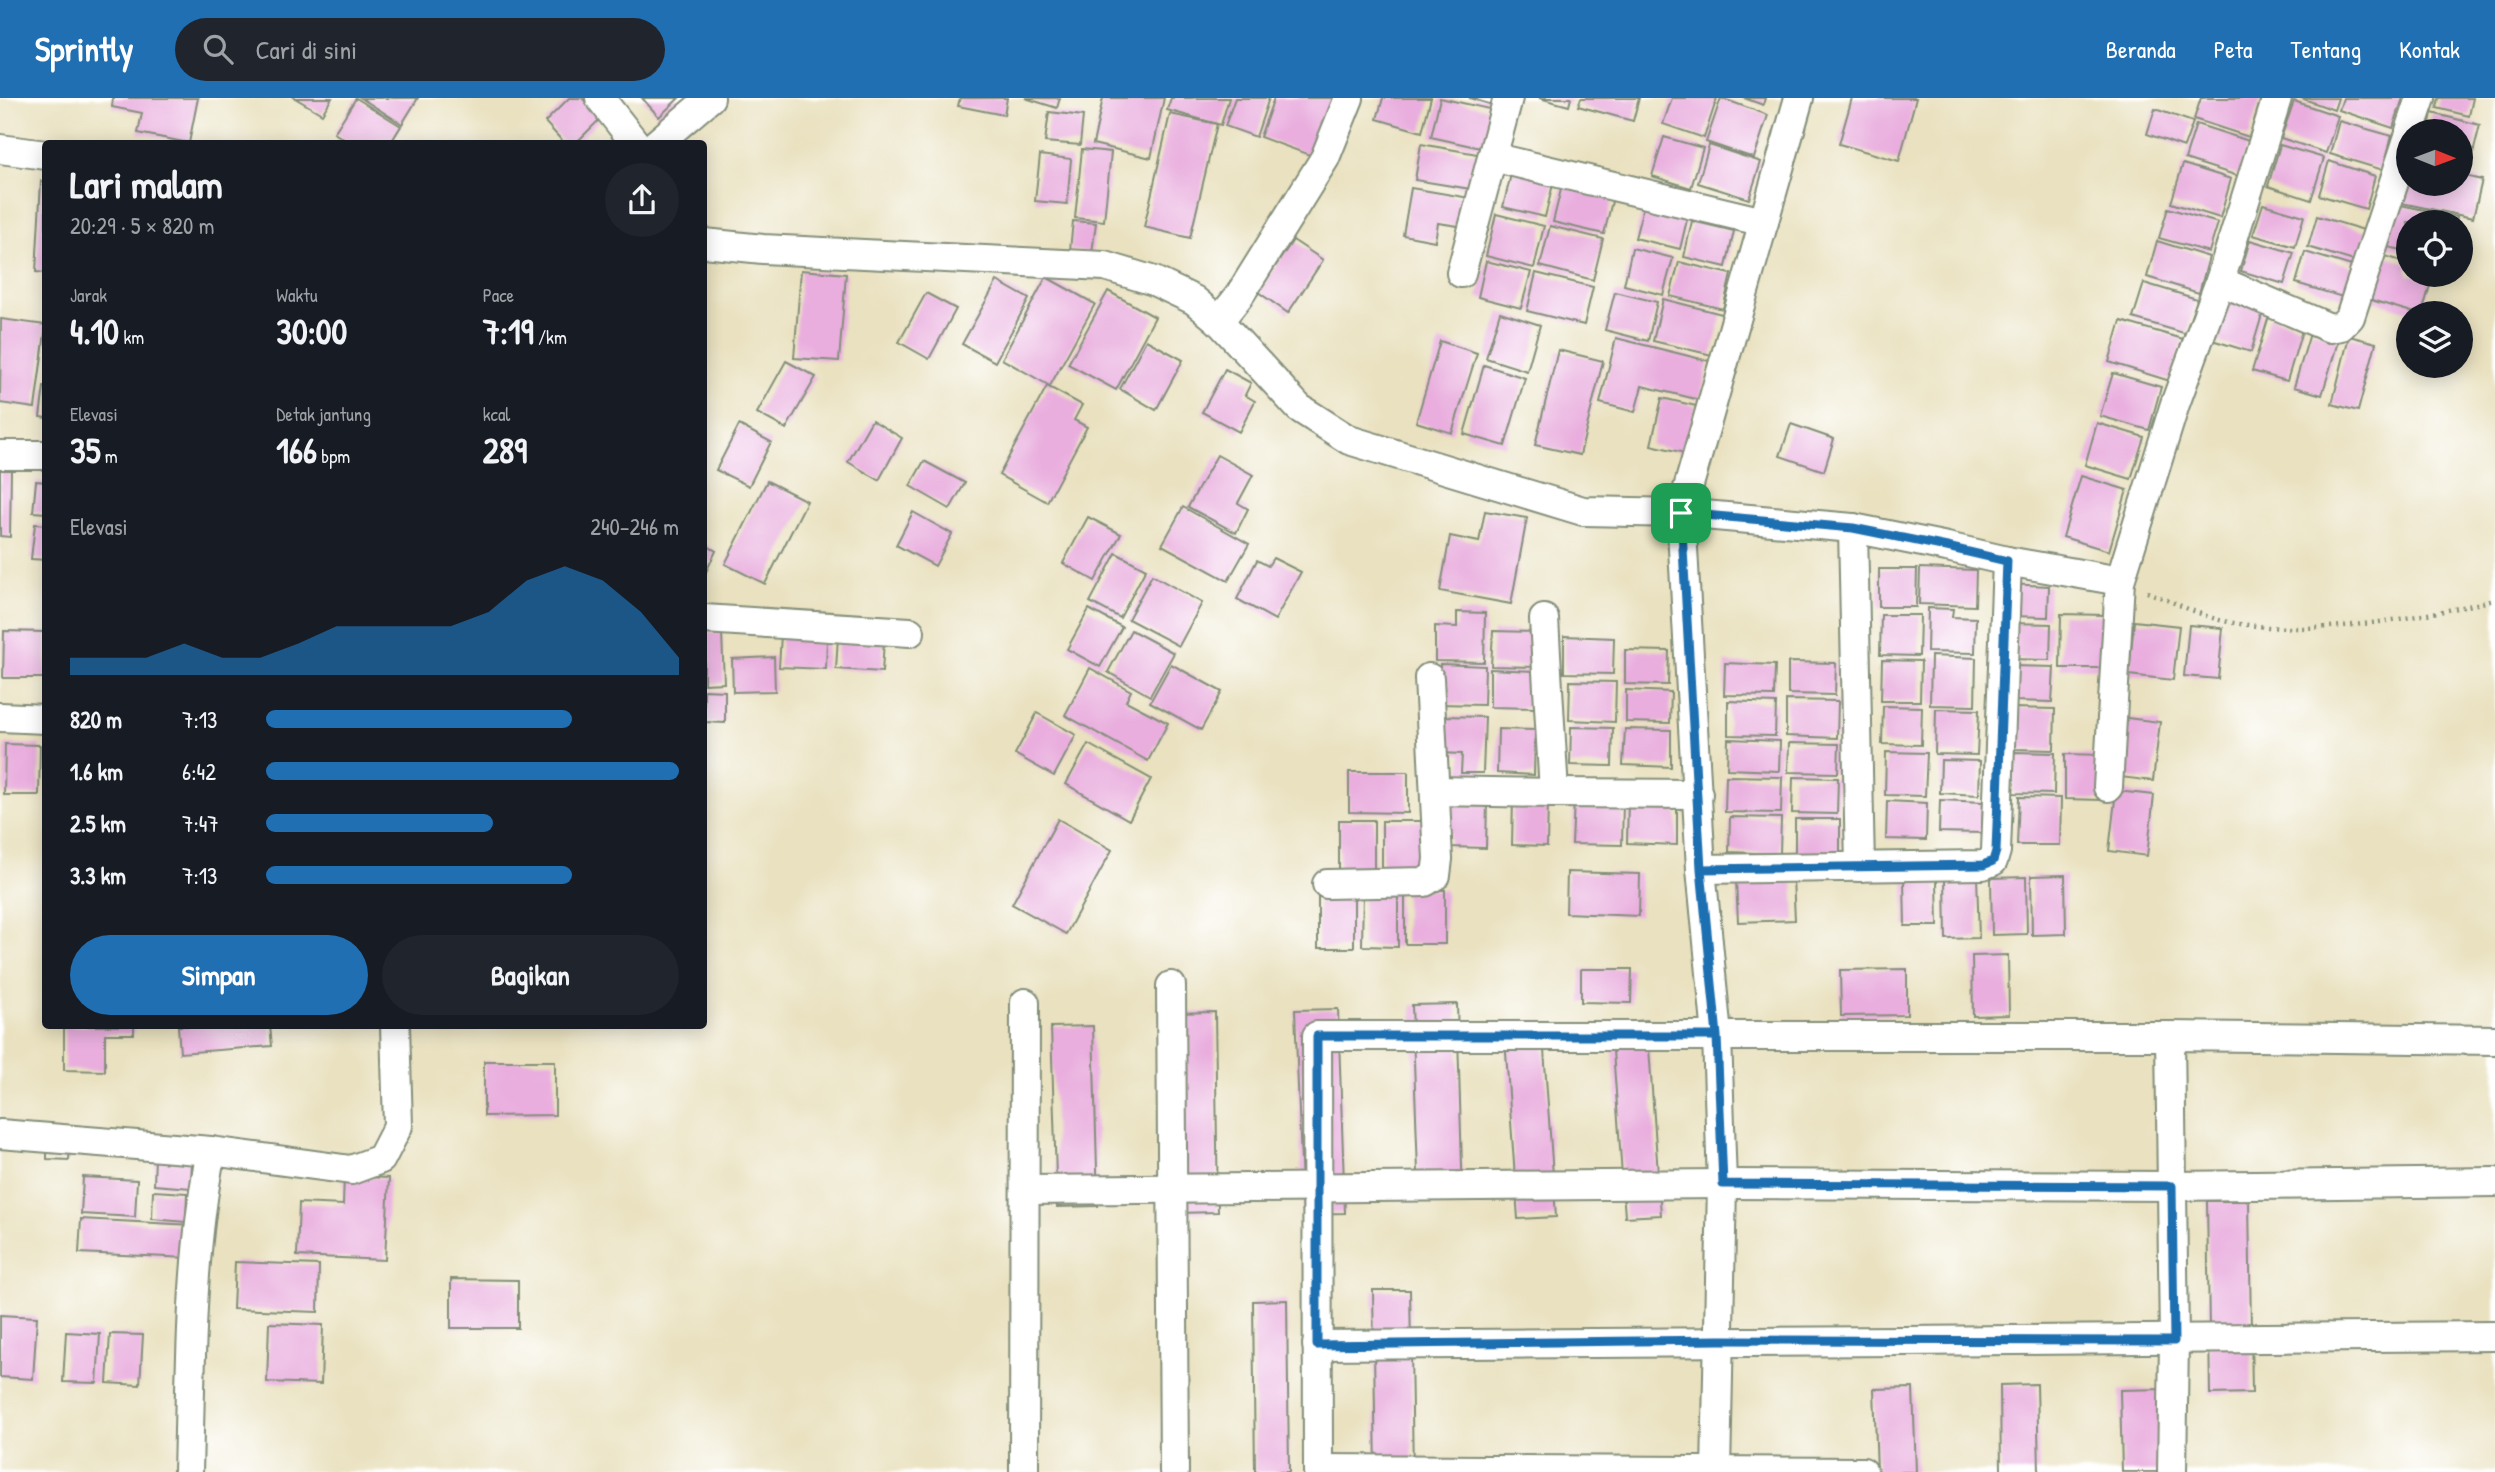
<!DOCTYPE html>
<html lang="id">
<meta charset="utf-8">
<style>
:root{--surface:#171b24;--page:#20242c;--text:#f1f3f6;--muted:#9ea1a6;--accent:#1f6fb2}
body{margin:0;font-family:"Patrick Hand",sans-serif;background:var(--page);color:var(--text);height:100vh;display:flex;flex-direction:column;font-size:26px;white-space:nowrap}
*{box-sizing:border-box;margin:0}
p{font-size:23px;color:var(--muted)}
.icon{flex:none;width:38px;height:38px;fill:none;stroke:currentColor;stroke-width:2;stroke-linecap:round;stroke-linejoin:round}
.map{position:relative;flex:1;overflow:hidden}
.panel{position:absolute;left:42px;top:42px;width:665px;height:889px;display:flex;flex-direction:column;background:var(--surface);border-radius:7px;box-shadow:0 4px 18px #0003}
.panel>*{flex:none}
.needle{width:46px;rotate:91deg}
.buttons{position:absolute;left:2396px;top:21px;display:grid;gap:14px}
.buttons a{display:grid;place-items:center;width:77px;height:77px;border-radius:50%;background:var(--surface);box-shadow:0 4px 18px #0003;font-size:35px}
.pin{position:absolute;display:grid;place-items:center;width:60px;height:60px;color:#fff;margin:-30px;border-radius:14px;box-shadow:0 4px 10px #0006}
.round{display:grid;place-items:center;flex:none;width:74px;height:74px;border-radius:37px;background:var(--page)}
.headline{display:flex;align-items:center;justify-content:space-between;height:119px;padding:0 28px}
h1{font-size:38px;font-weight:800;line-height:52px}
.figures{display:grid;grid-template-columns:repeat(3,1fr);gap:10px;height:119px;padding:7px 28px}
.figures div{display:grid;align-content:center}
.figures b{font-size:35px;font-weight:800}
.figures small{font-size:19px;font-weight:400}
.figures p{font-size:19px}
.chart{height:196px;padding:14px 28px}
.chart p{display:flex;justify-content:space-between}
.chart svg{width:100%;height:126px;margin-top:7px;fill:var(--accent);opacity:.7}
.cta{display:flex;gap:14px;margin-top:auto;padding:14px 28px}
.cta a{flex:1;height:80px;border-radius:42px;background:var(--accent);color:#fff;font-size:28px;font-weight:800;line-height:80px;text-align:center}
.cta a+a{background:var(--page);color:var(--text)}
ul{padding:0 28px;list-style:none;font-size:23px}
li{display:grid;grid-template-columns:112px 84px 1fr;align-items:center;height:52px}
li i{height:18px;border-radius:9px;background:var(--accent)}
header{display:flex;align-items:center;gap:42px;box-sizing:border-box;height:98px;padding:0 35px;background:var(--accent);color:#fff}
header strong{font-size:33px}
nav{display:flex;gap:38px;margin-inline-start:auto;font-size:24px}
.search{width:490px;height:63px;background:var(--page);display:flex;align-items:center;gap:18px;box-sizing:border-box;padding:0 24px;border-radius:38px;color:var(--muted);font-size:26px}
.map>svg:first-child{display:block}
</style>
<header>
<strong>Sprintly</strong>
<div class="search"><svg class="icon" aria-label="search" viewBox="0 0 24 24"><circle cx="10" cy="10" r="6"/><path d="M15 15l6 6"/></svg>Cari di sini</div>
<nav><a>Beranda</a><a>Peta</a><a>Tentang</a><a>Kontak</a></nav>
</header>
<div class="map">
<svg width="2495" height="1374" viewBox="0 0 2495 1374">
<rect width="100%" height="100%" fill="#fff"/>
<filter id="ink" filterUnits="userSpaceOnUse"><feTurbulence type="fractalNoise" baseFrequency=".0143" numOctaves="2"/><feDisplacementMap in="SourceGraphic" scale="14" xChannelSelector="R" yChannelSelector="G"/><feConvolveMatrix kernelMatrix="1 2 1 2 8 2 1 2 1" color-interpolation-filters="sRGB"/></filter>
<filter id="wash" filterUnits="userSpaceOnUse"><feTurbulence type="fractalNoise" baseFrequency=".00686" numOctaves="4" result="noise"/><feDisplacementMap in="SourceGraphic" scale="28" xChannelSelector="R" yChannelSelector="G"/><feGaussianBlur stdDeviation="1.57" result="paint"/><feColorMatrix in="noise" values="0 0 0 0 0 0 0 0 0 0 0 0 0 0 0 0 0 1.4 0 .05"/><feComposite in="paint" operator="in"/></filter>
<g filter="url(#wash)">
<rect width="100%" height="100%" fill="#e9e1bf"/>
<g id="blocks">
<!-- building -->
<g fill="#e9aede">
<polygon points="113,0 198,0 189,45 138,35 142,15 112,9"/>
<polygon points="295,0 332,0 322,16"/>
<polygon points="356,0 401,28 390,46 352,46 334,35"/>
<polygon points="361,0 418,0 402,26"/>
<polygon points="569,0 582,0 601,20 575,46 565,46 545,24"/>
<polygon points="642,0 679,0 659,19"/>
<polygon points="960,0 1007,0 1004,17 958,8"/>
<polygon points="1025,0 1060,0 1057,10"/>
<polygon points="1103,0 1164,0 1151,60 1093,46"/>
<polygon points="1171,0 1229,0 1221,27 1167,12"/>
<polygon points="1235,0 1269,0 1256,39 1225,28"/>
<polygon points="1274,0 1340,0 1318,60 1260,39"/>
<polygon points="1383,0 1431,0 1422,34 1377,21"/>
<polygon points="1440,0 1494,12 1485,51 1431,39"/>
<polygon points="1469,0 1498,0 1496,8"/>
<polygon points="1539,0 1571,0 1569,8"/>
<polygon points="1581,0 1639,0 1633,23 1578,8"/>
<polygon points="1672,0 1717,0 1704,40 1663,26"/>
<polygon points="1721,0 1768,17 1754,60 1706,44"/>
<polygon points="1744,0 1765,0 1763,7"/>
<polygon points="1852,0 1916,0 1899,63 1839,46"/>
<polygon points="2201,0 2261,0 2249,39 2194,21"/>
<polygon points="2301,0 2338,0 2334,12"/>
<polygon points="2343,0 2403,0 2393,30 2339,12"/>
<polygon points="2439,0 2473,0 2469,18 2437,10"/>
<polygon points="2294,3 2338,18 2326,55 2281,40"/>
<polygon points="2155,11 2193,24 2184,49 2147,36"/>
<polygon points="1049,14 1083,18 1080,47 1045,44"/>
<polygon points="2432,15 2480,27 2470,67 2460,65 2460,33 2428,33"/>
<polygon points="1170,16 1217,26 1190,140 1144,129"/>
<polygon points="2339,23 2392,38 2383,72 2330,56"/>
<polygon points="2196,26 2249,43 2238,78 2185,61"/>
<polygon points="1664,39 1703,50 1691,90 1652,78"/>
<polygon points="1421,46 1483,57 1477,92 1415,82"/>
<polygon points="1709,47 1761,64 1749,101 1698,85"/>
<polygon points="2280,47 2324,60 2311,102 2268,88"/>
<polygon points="1082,51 1111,54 1104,123 1075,120"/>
<polygon points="1040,57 1071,61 1067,106 1035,103"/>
<polygon points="2329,63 2375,78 2366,111 2319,97"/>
<polygon points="2183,66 2231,81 2220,120 2171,105"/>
<polygon points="1513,68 1555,78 1545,119 1503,109"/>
<polygon points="2460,77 2482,82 2473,120 2402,105 2407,86 2460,86"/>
<polygon points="1564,79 1615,91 1604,136 1553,124"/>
<polygon points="41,83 46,83 46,175 36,174"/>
<polygon points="1411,90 1470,100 1465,129 1438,125 1435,143 1403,137"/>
<polygon points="1646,98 1690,109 1680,151 1635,140"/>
<polygon points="2263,106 2304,118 2295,149 2253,137"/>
<polygon points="2396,106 2457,119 2456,124 2408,124 2408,153 2387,149"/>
<polygon points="2168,110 2218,125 2209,154 2159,140"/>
<polygon points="1496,116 1544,128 1534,170 1486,158"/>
<polygon points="2317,118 2367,133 2357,164 2308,149"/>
<polygon points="1073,123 1096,125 1092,155 1070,152"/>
<polygon points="1692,123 1734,133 1726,169 1684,159"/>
<polygon points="1550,128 1603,141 1593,182 1540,168"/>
<polygon points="1293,142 1323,162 1288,215 1258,194"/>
<polygon points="2250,142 2294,155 2284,186 2241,173"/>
<polygon points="2157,143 2209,159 2199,195 2147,179"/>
<polygon points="1632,150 1673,160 1663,197 1624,187"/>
<polygon points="2305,154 2355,169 2346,200 2296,185"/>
<polygon points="2382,157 2408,165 2408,177 2433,177 2422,215 2415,215 2368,201"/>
<polygon points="1486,163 1531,174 1521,210 1478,199"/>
<polygon points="1679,164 1731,176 1723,211 1670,198"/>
<polygon points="801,172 846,176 839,263 794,260"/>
<polygon points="1536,175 1593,189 1584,227 1527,213"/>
<polygon points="1046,179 1095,206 1050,288 1002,261"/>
<polygon points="997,183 1029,201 995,264 962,246"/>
<polygon points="2144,185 2197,201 2187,236 2133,220"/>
<polygon points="1108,193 1155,219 1116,292 1068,266"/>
<polygon points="1615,194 1657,204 1648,243 1605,232"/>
<polygon points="926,195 956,211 929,261 899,244"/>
<polygon points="2226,195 2265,207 2251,254 2212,242"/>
<polygon points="1663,201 1722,216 1712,257 1653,243"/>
<polygon points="1500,214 1540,227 1527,273 1486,260"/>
<polygon points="2269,218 2303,229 2287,283 2252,273"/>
<polygon points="1,221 46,227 35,310 0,305"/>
<polygon points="2121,223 2183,241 2170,283 2109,264"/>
<polygon points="2311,232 2339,240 2322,297 2294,289"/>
<polygon points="2349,238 2376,245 2358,313 2332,306"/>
<polygon points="1616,240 1709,263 1700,302 1642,288 1635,314 1600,305"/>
<polygon points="1146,242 1183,262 1156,312 1120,291"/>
<polygon points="1440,243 1477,255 1452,335 1416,324"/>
<polygon points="1558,252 1603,263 1580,357 1535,347"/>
<polygon points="786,263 816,279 786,331 757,315"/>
<polygon points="1484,267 1525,280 1505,348 1464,336"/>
<polygon points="1225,271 1251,285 1245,297 1255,303 1239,334 1202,314"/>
<polygon points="2113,275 2161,289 2149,332 2100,318"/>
<polygon points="1047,288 1082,307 1074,322 1087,329 1047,404 999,377"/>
<polygon points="44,289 46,289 46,320 40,319"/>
<polygon points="1662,300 1696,308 1685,355 1651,347"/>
<polygon points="872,322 902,340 879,382 848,364"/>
<polygon points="2097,325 2144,339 2131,381 2085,367"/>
<polygon points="1791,326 1834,341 1824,373 1780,358"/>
<polygon points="739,327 771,344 749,388 716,372"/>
<polygon points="1217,357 1253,377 1238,405 1248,411 1236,435 1188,409"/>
<polygon points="924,363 965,385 950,411 910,388"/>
<polygon points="0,372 11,372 10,439 0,438"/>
<polygon points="2081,378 2127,392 2109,453 2063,439"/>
<polygon points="36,383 46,384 46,415 33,414"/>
<polygon points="767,383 807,403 765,486 725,466"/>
<polygon points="1183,409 1249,446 1228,483 1162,447"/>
<polygon points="1485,413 1527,420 1511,506 1440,493 1450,438 1479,444"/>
<polygon points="913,414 952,436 935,468 896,447"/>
<polygon points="1088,419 1121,436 1095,483 1063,465"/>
<polygon points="35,426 46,427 46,462 31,461"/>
<polygon points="704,446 716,453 704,478"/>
<polygon points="1116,455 1146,471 1120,520 1090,504"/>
<polygon points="1273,460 1301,474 1275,522 1237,501 1257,462 1268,468"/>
<polygon points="1920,470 1976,472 1975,508 1919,506"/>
<polygon points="1879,471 1917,471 1916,509 1879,509"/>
<polygon points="1152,477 1202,505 1179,548 1128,521"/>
<polygon points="2008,486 2049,488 2048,519 2007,518"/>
<polygon points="1928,510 1953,511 1952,519 1976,520 1975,555 1927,554"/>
<polygon points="1089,511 1122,529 1100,569 1067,551"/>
<polygon points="1457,514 1485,515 1484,564 1435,563 1435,528 1457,529"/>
<polygon points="2061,516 2105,517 2104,570 2060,570"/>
<polygon points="1881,517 1920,517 1919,558 1880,557"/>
<polygon points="2134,523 2179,528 2173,582 2129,577"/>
<polygon points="2008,525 2051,526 2050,562 2007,561"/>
<polygon points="2189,527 2223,530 2218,581 2184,578"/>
<polygon points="1131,532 1174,555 1150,598 1108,574"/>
<polygon points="4,533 46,534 46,580 3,580"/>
<polygon points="1493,533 1539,534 1538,569 1491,568"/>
<polygon points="704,535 722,535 724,585 704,586"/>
<polygon points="781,537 827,540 826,571 779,569"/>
<polygon points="1564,538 1614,540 1613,576 1564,575"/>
<polygon points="838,539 884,542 882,574 836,571"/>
<polygon points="1625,552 1669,553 1668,587 1625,586"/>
<polygon points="1931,558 1976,560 1975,608 1930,607"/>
<polygon points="774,559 775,593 733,594 732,561"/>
<polygon points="1882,562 1921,563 1920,603 1881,603"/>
<polygon points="1788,564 1836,565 1835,597 1788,596"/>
<polygon points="1725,565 1775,567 1774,598 1724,597"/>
<polygon points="1171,566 1222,594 1201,632 1150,604"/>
<polygon points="1440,566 1485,568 1484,607 1439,606"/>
<polygon points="2013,568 2054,569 2052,604 2012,603"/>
<polygon points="1090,570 1131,593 1126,603 1168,625 1148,663 1065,617"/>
<polygon points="1490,571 1536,573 1535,610 1490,609"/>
<polygon points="1570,583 1616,584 1615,624 1569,622"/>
<polygon points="704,592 725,593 725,625 704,624"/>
<polygon points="1626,592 1671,594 1670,625 1626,624"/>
<polygon points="1786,602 1838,603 1837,640 1786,638"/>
<polygon points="1728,603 1776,605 1775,638 1728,637"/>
<polygon points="1883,608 1922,609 1921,647 1882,646"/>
<polygon points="2014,610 2055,611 2054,652 2014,651"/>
<polygon points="1936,611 1979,612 1977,657 1935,656"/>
<polygon points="1037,615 1076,637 1054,678 1015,656"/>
<polygon points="1441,618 1485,619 1483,675 1461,675 1462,656 1441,655"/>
<polygon points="2127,620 2160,624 2153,683 2120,679"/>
<polygon points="1571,629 1613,630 1612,668 1570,667"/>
<polygon points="1498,631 1535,632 1534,677 1497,675"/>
<polygon points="1625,631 1671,632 1671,669 1623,667"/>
<polygon points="1728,641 1780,643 1779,673 1727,671"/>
<polygon points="1789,645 1839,646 1838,675 1788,674"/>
<polygon points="5,646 40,647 39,697 4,697"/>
<polygon points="1088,646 1151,681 1129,722 1066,686"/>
<polygon points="1886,654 1927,655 1925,698 1885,697"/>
<polygon points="2014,654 2055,655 2054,696 2013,695"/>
<polygon points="2065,656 2103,657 2102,702 2065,701"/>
<polygon points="1941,662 1980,663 1979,697 1940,695"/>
<polygon points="1349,674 1408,674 1408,715 1349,714"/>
<polygon points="1726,678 1782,679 1781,715 1725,714"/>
<polygon points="1793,679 1838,680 1837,716 1792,715"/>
<polygon points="2116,693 2154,697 2147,758 2109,753"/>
<polygon points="2019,699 2061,700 2060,747 2017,747"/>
<polygon points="1513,700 1548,701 1547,748 1512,747"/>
<polygon points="1450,702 1487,703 1486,750 1450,749"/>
<polygon points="1574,702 1623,703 1622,747 1572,746"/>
<polygon points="1628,702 1677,704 1677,747 1627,745"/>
<polygon points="1940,702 1983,704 1982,735 1939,734"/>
<polygon points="1887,703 1927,705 1926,742 1886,741"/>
<polygon points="1730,719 1781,720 1780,756 1729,754"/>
<polygon points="1058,721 1112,752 1066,836 1012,806"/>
<polygon points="1795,721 1840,721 1840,757 1795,756"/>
<polygon points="1339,722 1374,722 1374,772 1339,771"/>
<polygon points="1382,723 1427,723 1426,770 1382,770"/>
<polygon points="1567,774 1640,776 1639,818 1566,815"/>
<polygon points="2065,777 2066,836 2032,837 2031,778"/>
<polygon points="1945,778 1977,778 1979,840 1946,841"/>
<polygon points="2026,779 2027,836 1992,837 1991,780"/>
<polygon points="1793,780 1795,822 1738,824 1736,782"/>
<polygon points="1904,782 1937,782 1938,828 1905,828"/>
<polygon points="1405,791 1445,792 1445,846 1405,846"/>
<polygon points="1363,793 1398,794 1398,849 1362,848"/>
<rect x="1318" y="796" width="36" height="54"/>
<polygon points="2008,857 2009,917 1973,918 1972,858"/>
<polygon points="1581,871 1632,871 1631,905 1581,904"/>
<polygon points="1907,871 1907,917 1841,918 1840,872"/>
<polygon points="1457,906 1463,1101 1419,1102 1412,907"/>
<polygon points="1338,911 1345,1115 1303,1116 1295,912"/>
<polygon points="1215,914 1218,1114 1177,1115 1173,915"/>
<polygon points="1647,922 1661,1117 1625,1119 1611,925"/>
<polygon points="1542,924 1556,1119 1518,1121 1504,927"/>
<polygon points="64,928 134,928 134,936 105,936 105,973 64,972"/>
<polygon points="178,928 270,928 272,948 180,955"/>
<polygon points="1093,928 1098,1108 1057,1109 1051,929"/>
<polygon points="484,963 555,963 555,1017 484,1018"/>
<polygon points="47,1046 70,1048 69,1062 47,1061"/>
<polygon points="155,1059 192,1061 191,1090 154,1087"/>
<polygon points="344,1078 389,1080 385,1162 297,1158 299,1105 343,1107"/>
<polygon points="83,1079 137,1082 135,1119 81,1116"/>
<polygon points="153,1093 187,1095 186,1124 152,1121"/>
<polygon points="2207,1103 2249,1103 2252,1295 2210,1296"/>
<polygon points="81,1121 192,1127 189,1160 79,1155"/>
<polygon points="235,1164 319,1167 318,1214 233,1211"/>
<polygon points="451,1181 518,1182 518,1230 451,1230"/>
<polygon points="1373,1192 1410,1192 1413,1374 1376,1374"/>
<polygon points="1287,1202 1289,1374 1255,1374 1253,1203"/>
<polygon points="0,1217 37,1219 33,1281 0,1279"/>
<polygon points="269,1225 323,1227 321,1286 267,1284"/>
<polygon points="66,1234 100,1236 97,1285 63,1284"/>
<polygon points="110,1236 143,1237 140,1287 107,1285"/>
<polygon points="2037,1286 2039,1374 2001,1374 2000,1287"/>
<polygon points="1913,1290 1916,1374 1877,1374 1874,1291"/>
<polygon points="2166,1291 2168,1374 2122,1374 2120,1292"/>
</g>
</g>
</g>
<g filter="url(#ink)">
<use href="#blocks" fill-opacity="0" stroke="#848f7a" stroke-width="2"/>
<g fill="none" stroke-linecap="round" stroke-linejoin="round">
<!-- minor casing -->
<g stroke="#848f7a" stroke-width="32">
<g id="minor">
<polyline points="600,0 636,46"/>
<polyline points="2410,33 2421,0"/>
<polyline points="656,46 710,0"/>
<polyline points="0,51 46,57"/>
<polyline points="1492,59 1764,124"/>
<polyline points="704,145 763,151 1105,168 1154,183 1194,202 1219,223 1299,310 1349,342 1583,413 1681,415 1853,430 1947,449 2007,463 2120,483"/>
<polyline points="1461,175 1508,0"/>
<polyline points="2220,183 2330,230 2341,228 2350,219 2408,41"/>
<polyline points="1219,223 1239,198 1325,60 1349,0"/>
<polyline points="0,357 46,357"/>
<polyline points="1853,430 1860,769"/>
<polyline points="704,521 910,534"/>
<polyline points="0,619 46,621"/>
<polyline points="2108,689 2120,483 2175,306 2220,183 2277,0"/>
<polyline points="1435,693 1554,695 1544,521"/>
<polyline points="1554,695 1698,696"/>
<polyline points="1701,771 1983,767 1993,763 1996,753 2007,463"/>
<polyline points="1327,786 1425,784 1436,777 1438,761 1429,580"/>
<polyline points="1171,888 1174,1374"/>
<polyline points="2170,938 2174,1243 2172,1374"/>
<polyline points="0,1036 211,1053"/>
<polyline points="1026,1092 1722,1086 2172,1088 2495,1084"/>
<path d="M1317,1247C1710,1242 2102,1244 2495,1238"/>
<polyline points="1318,1371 1863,1374"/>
<path d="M188,1374C191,1267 190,1159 211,1053L351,1072L381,1061L398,1028L395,928"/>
<polyline points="1024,1374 1025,905"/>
<polyline points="1318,1374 1317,938 2170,938 2495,942"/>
<polyline points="1716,1374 1722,1086 1717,938 1701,771 1681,415 1799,0"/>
</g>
</g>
<!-- path -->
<path stroke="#848f7a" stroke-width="4.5" stroke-dasharray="2 5" stroke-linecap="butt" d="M2147,494C2172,503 2202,519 2228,524C2316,540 2409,521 2495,502"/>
<!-- minor -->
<use href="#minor" stroke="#fff" stroke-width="28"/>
</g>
</g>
<g fill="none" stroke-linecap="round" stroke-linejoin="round" filter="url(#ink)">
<!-- route casing -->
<g stroke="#fff" stroke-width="14">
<polyline id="route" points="1681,415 1701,771 1717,938 1723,1086 2172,1088 2174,1243 1719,1242 1317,1247 1317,938 1717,938 1701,771 1983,767 1993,763 1996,753 2007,463 1947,449 1853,430 1681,415"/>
</g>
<!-- route -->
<use href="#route" stroke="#1f6fb2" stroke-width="9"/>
</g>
</svg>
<div class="buttons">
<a><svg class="needle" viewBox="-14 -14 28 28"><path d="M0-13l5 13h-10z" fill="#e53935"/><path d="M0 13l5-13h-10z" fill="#9ea1a6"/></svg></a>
<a><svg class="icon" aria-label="locate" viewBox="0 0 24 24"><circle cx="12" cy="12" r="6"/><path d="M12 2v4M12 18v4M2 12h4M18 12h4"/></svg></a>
<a><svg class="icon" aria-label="layers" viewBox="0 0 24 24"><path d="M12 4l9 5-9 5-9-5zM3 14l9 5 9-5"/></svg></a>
</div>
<div class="pin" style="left:1681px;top:415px;background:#1e9e55"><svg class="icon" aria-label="arrive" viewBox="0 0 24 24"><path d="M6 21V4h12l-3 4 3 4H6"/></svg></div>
<section class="panel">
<div class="headline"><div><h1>Lari malam</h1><p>20:29 · 5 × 820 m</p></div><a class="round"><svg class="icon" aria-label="share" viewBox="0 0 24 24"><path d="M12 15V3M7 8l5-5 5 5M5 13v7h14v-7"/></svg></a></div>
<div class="figures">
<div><p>Jarak</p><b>4.10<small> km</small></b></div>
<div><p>Waktu</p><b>30:00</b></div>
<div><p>Pace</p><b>7:19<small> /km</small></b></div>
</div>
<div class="figures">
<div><p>Elevasi</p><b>35<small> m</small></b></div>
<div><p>Detak jantung</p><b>166<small> bpm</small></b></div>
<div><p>kcal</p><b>289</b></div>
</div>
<div class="chart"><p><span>Elevasi</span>240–246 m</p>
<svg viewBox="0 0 160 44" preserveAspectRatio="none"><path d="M0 44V38L10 38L20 38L30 33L40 38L50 38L60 33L70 27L80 27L90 27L100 27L110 22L120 11L130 6L140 11L150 22L160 38V44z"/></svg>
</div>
<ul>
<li><b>820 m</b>7:13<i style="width:74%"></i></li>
<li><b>1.6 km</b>6:42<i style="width:100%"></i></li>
<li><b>2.5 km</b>7:47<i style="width:55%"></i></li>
<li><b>3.3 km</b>7:13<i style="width:74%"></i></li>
</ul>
<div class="cta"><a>Simpan</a><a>Bagikan</a></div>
</section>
</div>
